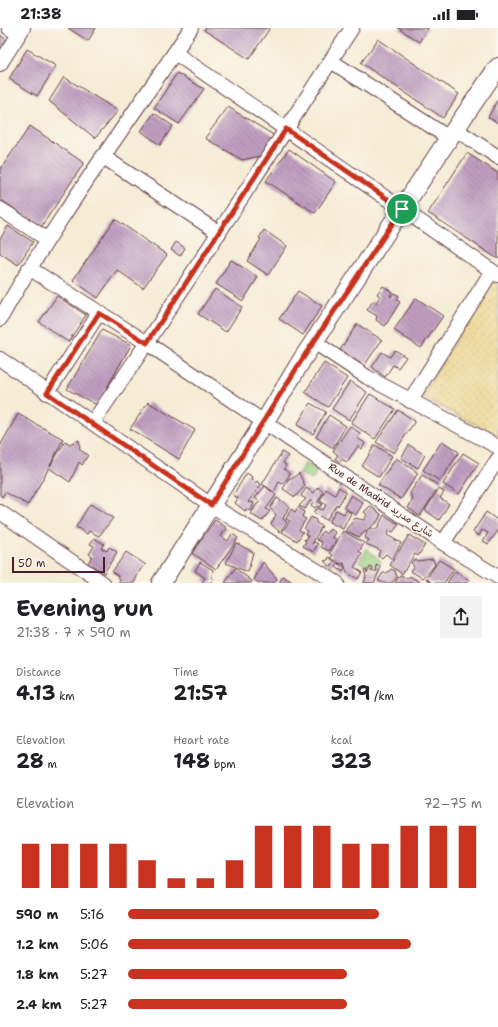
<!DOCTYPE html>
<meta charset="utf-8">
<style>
:root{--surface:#fff;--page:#f2f2f2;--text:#202124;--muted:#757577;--accent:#c8321e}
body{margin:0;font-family:"Shantell Sans","Playpen Sans Arabic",sans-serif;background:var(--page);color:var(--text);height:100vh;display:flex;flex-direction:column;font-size:15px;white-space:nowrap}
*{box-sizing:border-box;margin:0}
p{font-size:13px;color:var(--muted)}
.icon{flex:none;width:22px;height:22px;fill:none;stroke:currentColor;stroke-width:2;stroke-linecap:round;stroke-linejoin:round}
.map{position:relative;height:555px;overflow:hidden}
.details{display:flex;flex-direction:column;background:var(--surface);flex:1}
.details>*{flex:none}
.scale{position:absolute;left:12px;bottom:10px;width:93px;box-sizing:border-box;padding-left:4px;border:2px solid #4a1f2b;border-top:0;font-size:11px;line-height:14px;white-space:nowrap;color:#4a1f2b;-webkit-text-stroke:3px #fbf7ec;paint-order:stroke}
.pin{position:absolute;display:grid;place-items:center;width:34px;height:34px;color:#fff;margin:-17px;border:2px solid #fff;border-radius:50%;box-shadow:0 1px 4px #0007}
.round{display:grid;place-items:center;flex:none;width:42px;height:42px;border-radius:0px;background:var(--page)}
.headline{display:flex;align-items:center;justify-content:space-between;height:68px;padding:0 16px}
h1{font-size:22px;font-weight:700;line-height:30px}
.metrics{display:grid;grid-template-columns:repeat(3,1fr);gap:6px;height:68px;padding:4px 16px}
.metrics div{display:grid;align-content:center}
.metrics b{font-size:20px;font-weight:700}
.metrics small{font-size:11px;font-weight:400}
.metrics p{font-size:11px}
.chart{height:112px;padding:8px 16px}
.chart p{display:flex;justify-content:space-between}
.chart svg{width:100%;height:72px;margin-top:4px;stroke:var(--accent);stroke-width:6}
ul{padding:0 16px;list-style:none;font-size:13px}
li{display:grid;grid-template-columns:64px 48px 1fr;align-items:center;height:30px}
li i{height:10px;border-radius:5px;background:var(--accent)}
.status{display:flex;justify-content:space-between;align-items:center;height:28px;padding:0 20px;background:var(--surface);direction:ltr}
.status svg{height:11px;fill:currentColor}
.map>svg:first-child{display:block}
</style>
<div class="status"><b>21:38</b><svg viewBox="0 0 49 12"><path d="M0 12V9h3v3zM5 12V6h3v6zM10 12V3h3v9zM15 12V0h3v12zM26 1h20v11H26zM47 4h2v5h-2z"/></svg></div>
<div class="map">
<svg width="498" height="555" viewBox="0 0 498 555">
<defs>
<pattern id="sand-dots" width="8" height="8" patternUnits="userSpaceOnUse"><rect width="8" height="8" fill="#eeda9e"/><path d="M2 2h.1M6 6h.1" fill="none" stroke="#cebb88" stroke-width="1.8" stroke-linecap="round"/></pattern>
<pattern id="building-back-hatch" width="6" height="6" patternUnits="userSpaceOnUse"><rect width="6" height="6" fill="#c09ec1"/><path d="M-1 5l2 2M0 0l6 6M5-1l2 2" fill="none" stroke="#9e809d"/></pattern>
</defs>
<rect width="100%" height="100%" fill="#fbf7ec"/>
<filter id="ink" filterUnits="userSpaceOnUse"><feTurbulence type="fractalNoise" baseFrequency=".025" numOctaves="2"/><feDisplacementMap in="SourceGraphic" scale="8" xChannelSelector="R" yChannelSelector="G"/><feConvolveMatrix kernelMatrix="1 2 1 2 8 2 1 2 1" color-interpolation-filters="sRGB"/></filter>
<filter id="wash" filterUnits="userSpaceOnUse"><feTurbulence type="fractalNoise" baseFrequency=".012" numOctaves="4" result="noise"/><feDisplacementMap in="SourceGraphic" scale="16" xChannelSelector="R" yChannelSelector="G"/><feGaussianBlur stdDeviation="0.9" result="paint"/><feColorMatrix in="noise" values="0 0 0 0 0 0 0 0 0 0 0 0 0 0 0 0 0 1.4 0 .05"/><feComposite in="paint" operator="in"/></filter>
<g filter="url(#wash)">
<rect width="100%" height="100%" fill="#f5ecd6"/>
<!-- sand -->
<polygon fill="url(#sand-dots)" stroke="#9c7c64" points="491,252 498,257 498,408 422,369"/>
<!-- green -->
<g fill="#94cc7f" stroke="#6f7655">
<polygon points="305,435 318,442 312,452 299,445"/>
<polygon points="367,520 382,534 373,538 359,534"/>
</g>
<g id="blocks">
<!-- building -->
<g fill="url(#building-back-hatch)">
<polygon points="68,0 96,0 88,13"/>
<polygon points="206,0 270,0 249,31 204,2"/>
<polygon points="398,0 428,0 419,14"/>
<polygon points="0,7 9,14 0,25"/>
<polygon points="378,11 459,66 443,90 361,35"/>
<polygon points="27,21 56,38 37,68 9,51"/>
<polygon points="177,45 204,61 179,96 154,80"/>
<polygon points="64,49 118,83 95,110 49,73"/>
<polygon points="498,71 498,95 488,89"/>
<polygon points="228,79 275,108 260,128 242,132 205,110"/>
<polygon points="154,85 173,98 160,117 141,103"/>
<polygon points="30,98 84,135 41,199 0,171 0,142"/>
<polygon points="289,121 336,154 315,185 266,153"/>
<polygon points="467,125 498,145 498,231 428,185"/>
<polygon points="115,191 167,227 143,260 117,242 98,270 73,252"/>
<polygon points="8,198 33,214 18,237 0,225 0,211"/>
<polygon points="264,202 287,218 268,247 247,233 261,211 259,210"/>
<polygon points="176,214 185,220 180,228 171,222"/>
<polygon points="231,232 258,249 243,273 216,256"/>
<polygon points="383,258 392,264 390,268 391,269 394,265 399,268 397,272 400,274 385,298 376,292 377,288 367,282 373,273 376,275 380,268 377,266"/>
<polygon points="215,261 242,279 226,304 198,286"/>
<polygon points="298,263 322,278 303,307 279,291"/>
<polygon points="57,268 86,287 68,314 39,294"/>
<polygon points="416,270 443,288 421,320 394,302"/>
<polygon points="357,296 382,312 364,338 340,322"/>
<polygon points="102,302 131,317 97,377 67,361"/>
<polygon points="395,322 406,329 398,340 393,337 385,349 372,339 382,324 390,329"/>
<polygon points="324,335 347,350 328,379 305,364"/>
<polygon points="350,353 367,364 349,392 332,381"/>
<polygon points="370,366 395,381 375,411 351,395"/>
<polygon points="148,374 195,402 179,431 130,401"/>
<polygon points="310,375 326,384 313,406 297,397"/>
<polygon points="398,382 415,393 394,425 376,414"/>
<polygon points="18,386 63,411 50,438 65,413 70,416 79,412 80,422 88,427 82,437 79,434 70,454 49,440 28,477 5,464 2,469 0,467 0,418"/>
<polygon points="329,387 346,398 333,420 316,409"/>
<polygon points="350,398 360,405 357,410 365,415 362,421 358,418 347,434 341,431 340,434 335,431 338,427 333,423"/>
<polygon points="442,413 459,424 440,453 423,442"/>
<polygon points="375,417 392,428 379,449 362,438"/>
<polygon points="409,417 425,427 418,440 401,430"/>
<polygon points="282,424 288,428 283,435 286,437 284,441 290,446 283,456 279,454 274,464 262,456"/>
<polygon points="463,425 479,435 459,466 443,456"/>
<polygon points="396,430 418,445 401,471 378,457"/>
<polygon points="247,445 252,449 251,451 255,455 257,453 261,457 248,474 254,475 251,483 246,481 245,483 235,475 238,470 233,467"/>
<polygon points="299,445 305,458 295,469 283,461 289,450 293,450"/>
<polygon points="422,447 439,458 420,488 408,480 413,471 410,465"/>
<polygon points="265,458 276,467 266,481 270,483 262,493 251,486 256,477 260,474 255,470"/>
<polygon points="318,459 323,464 318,474 322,476 320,479 317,478 315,480 311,477 313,474 311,472 305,481 299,478 306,471 301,468 306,460 314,465"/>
<polygon points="339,459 346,464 338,478 337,476 326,492 313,484 318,480 323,482 326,477 320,473 326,461 335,467"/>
<polygon points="439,461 444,464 440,470 449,476 439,492 425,482"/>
<polygon points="351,467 363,475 356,487 344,479"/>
<polygon points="277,470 289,478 283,491 287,494 280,504 271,496 276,487 270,480"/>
<polygon points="90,476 113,490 99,508 89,503 87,506 76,499"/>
<polygon points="370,478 381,486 378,493 359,509 346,503 355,490 364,492 367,487 364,484"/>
<polygon points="298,479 304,484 302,489 306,491 299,502 303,504 297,513 282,504 290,493 286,491 291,481 295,484"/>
<polygon points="336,482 344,486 346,482 351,485 343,501 329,494"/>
<polygon points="486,484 496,491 498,488 498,503 488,516 483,513 488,505 482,502 479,508 473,504"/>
<polygon points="384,487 399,496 393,504 389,503 387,507 401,515 392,531 386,526 382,530 378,528 380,522 366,516 369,512 365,510 368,501 377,501"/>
<polygon points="311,489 316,492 316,495 322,498 312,516 314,514 318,516 313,524 303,518 306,514 304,511 306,512 308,508 305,506 307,503 304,501"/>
<polygon points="215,492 227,500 221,508 228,513 232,506 238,510 216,541 192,525"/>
<polygon points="330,501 335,504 333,510 337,511 329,523 321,519 322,514 317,512 323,503 326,506"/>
<polygon points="343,503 364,515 359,524 362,526 354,539 362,544 358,551 347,545 344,535 341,536 331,530 333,527 330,525"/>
<polygon points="409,507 425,517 418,528 415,526 402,546 390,537"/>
<polygon points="94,510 104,516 101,520 107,523 109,519 117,524 104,545 88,535 92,528 89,526 94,518 90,516"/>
<polygon points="236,515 253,524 248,544 226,535"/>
<polygon points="126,524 146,537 140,542 134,555 118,555 120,552 118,548 112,544"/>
<polygon points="329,529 335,534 331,539 324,533 328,532"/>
<polygon points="415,531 417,533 433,531 435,537 423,550 410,543 414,538 411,535"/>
<polygon points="439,532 454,541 444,555 430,555 431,553 426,551"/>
<polygon points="200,534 213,542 212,548 213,551 211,555 202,554 205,550 195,543"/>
<polygon points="263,534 277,551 274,555 259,555 254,552"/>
<polygon points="338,535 342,538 343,537 345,540 343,544 336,539"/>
<polygon points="376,537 381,539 374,555 364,555 366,548 364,542 366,541 367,545 370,539 373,540 371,543 377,543"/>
<polygon points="235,540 252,553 251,555 225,555"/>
<polygon points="391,541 395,543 397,549 392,555 384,555 378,552 383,545 387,545"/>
<polygon points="455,543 469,552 468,555 447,555"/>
<polygon points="400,547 408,551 410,548 421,555 395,555"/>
<polygon points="283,548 294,555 279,555"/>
</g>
</g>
</g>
<g filter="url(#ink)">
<use href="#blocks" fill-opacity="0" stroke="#643e45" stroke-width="1"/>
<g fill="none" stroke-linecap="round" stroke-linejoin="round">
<!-- minor casing -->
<g stroke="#643e45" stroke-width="16">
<g id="minor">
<polyline points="9,0 19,6"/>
<polyline points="175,25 498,247"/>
<polyline points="331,33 449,110"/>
<polyline points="0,36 23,0"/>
<polyline points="455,101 498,129"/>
<polyline points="102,128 219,205"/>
<polyline points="0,181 47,211"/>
<polyline points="29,240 147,315 443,515 498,549"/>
<path d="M0,291C57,189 127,97 191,0"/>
<polyline points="314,314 367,349 498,419"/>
<polyline points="0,331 211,477 337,555"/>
<polyline points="47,365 99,285"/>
<polyline points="410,373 492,243"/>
<polyline points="93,394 147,315 352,0"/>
<polyline points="0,484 103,555"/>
<polyline points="443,515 498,431"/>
</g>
</g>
<!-- tertiary casing -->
<g stroke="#643e45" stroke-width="20">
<polyline id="tertiary" points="161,555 265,393 303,330 449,110 498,39"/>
</g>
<!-- minor -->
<use href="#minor" stroke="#fff" stroke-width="14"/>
<!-- tertiary -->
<use href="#tertiary" stroke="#fff" stroke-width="18"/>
</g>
</g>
<g fill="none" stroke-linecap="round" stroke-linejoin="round" filter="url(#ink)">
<!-- route casing -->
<g stroke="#fff" stroke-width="8">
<polygon id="route" points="286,101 402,181 303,330 211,477 47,365 99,285 147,315"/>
</g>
<!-- route -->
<use href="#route" stroke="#c8321e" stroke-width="5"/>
</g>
<g text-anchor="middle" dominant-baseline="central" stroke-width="3" stroke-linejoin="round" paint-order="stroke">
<!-- street labels -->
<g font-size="10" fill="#4a1f2b" stroke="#fbf7ec">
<text transform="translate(381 472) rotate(34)">Rue de Madrid شارع مدريد</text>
</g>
</g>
</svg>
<div class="scale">50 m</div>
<div class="pin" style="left:402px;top:181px;background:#1e9e55"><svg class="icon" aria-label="arrive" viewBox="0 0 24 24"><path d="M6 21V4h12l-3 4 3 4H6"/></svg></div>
</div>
<section class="details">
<div class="headline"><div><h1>Evening run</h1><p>21:38 · 7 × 590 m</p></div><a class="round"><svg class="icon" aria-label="share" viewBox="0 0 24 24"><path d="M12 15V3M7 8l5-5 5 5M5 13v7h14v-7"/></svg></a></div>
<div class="metrics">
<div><p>Distance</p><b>4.13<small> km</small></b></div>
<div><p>Time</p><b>21:57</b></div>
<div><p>Pace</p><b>5:19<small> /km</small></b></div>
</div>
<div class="metrics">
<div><p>Elevation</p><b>28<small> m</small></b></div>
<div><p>Heart rate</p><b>148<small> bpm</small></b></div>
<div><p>kcal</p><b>323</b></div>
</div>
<div class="chart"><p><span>Elevation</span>72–75 m</p>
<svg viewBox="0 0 160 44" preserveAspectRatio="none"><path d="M5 44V17M15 44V17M25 44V17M35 44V17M45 44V27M55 44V38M65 44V38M75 44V27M85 44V6M95 44V6M105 44V6M115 44V17M125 44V17M135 44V6M145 44V6M155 44V6"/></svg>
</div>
<ul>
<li><b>590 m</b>5:16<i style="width:71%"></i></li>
<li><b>1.2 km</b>5:06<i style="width:80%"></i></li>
<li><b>1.8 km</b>5:27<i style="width:62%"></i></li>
<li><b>2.4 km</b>5:27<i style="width:62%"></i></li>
</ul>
</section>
